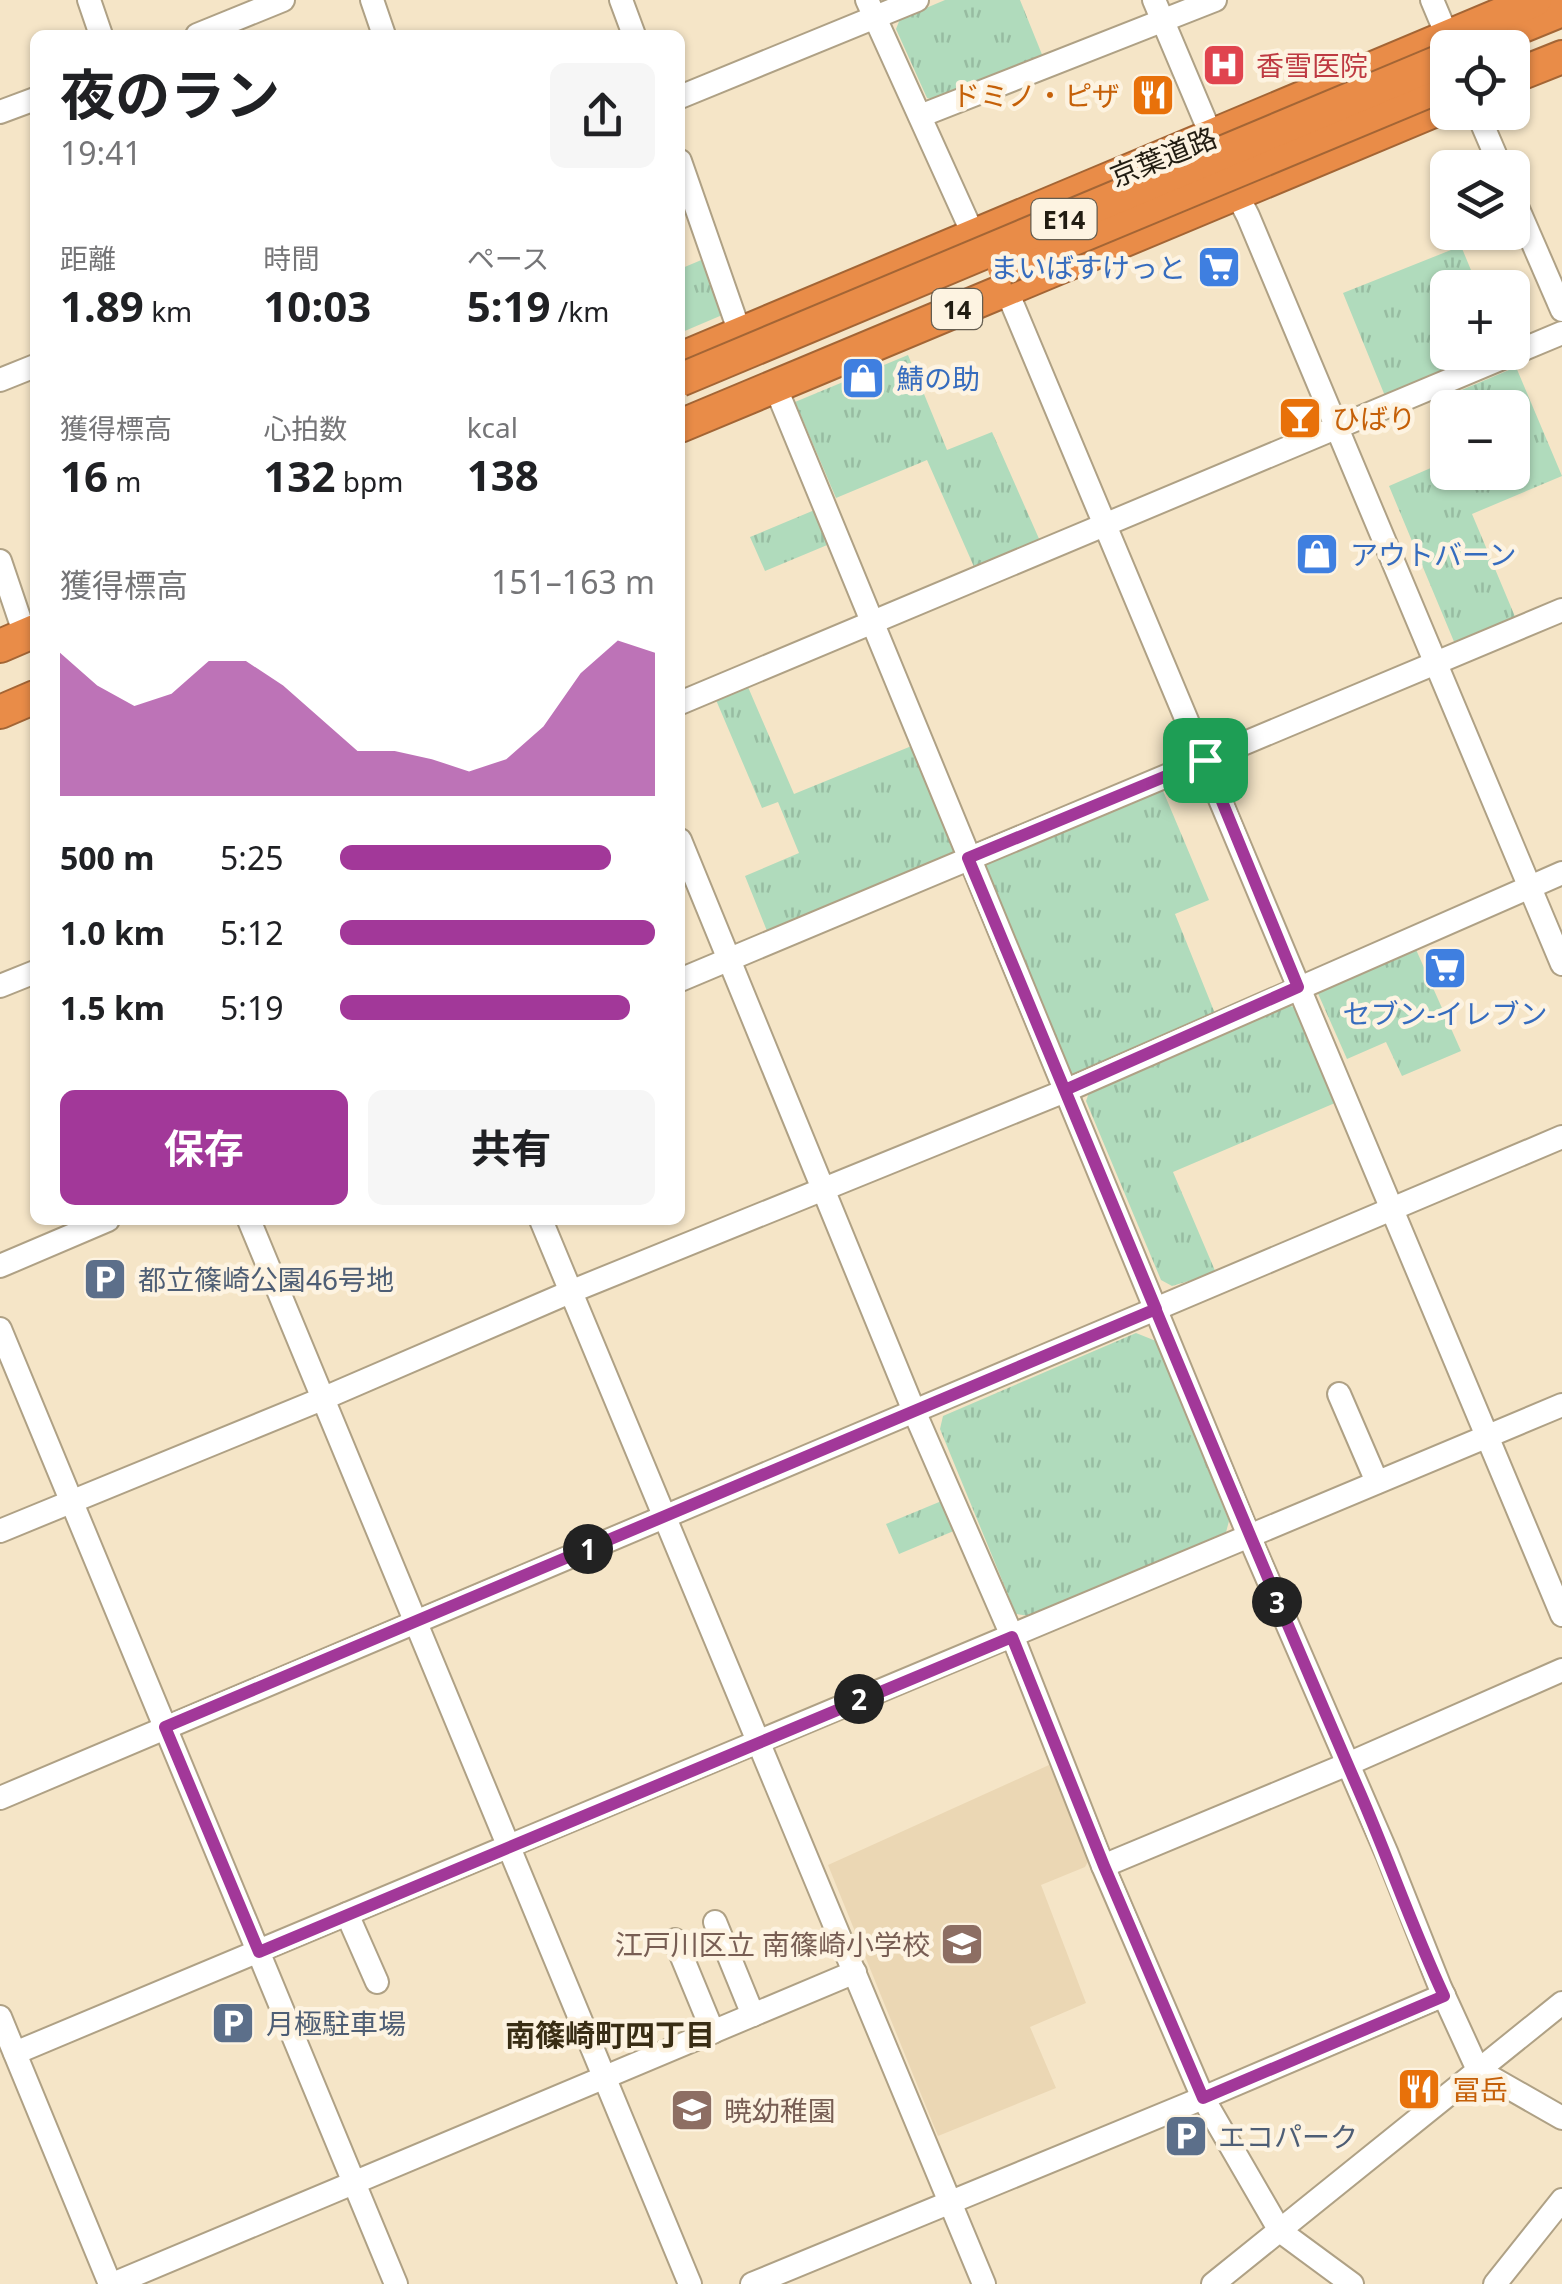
<!DOCTYPE html>
<html lang="ja">
<meta charset="utf-8">
<style>
:root{--surface:#fff;--page:#f6f6f6;--text:#202124;--muted:#757577;--accent:#a23899}
body{margin:0;font-family:"Noto Sans","Noto Sans JP",sans-serif;background:var(--page);color:var(--text);height:100vh;display:flex;flex-direction:column;font-size:38px;white-space:nowrap}
*{box-sizing:border-box;margin:0}
p{font-size:32px;color:var(--muted)}
.icon{flex:none;width:55px;height:55px;fill:none;stroke:currentColor;stroke-width:2;stroke-linecap:round;stroke-linejoin:round}
.map{position:relative;flex:1;overflow:hidden}
.side{position:absolute;left:30px;top:30px;width:655px;height:1195px;display:flex;flex-direction:column;background:var(--surface);border-radius:15px;box-shadow:0 2px 8px #0004}
.side>*{flex:none}
.fabs{position:absolute;left:1430px;top:30px;display:grid;gap:20px}
.fabs a{display:grid;place-items:center;width:100px;height:100px;border-radius:15px;background:var(--surface);box-shadow:0 2px 8px #0004;font-size:50px}
.pin{position:absolute;display:grid;place-items:center;width:85px;height:85px;color:#fff;margin:-42px;border-radius:20px;box-shadow:0 5px 15px #0006}
.km{position:absolute;width:50px;height:50px;margin:-25px;border-radius:50%;background:#222;color:#fff;font-size:28px;line-height:50px;text-align:center}
.round{display:grid;place-items:center;flex:none;width:105px;height:105px;border-radius:15px;background:var(--page)}
.overview{display:flex;align-items:center;justify-content:space-between;height:170px;padding:0 30px}
h1{font-size:55px;font-weight:700;line-height:75px}
.metrics{display:grid;grid-template-columns:repeat(3,1fr);gap:15px;height:170px;padding:10px 30px}
.metrics div{display:grid;align-content:center}
.metrics b{font-size:42px;font-weight:700}
.metrics small{font-size:28px;font-weight:400}
.metrics p{font-size:28px}
.chart{height:280px;padding:20px 30px}
.chart p{display:flex;justify-content:space-between}
.chart svg{width:100%;height:180px;margin-top:10px;fill:var(--accent);opacity:.7}
.cta{display:flex;gap:20px;margin-top:auto;padding:20px 30px}
.cta a{flex:1;height:115px;border-radius:15px;background:var(--accent);color:#fff;font-size:40px;font-weight:700;line-height:115px;text-align:center}
.cta a+a{background:var(--page);color:var(--text)}
ul{padding:0 30px;list-style:none;font-size:32px}
li{display:grid;grid-template-columns:160px 120px 1fr;align-items:center;height:75px}
li i{height:25px;border-radius:12px;background:var(--accent)}
.map>svg:first-child{display:block}
</style>
<div class="map">
<svg width="1562" height="2284" viewBox="0 0 1562 2284">
<defs>
<pattern id="park-tufts" width="24" height="20" patternUnits="userSpaceOnUse" patternTransform="scale(2.5)"><rect width="24" height="20" fill="#b0dbbc"/><path d="M3 7l-1-3M5 7V3M7 7l1-3M15 17l-1-3M17 17v-4M19 17l1-3" fill="none" stroke="#97bca1"/></pattern>
</defs>
<rect width="100%" height="100%" fill="#f5e5c7"/>
<!-- built -->
<polygon fill="#ebd7b4" points="1049,1765 1089,1860 1085,1867 1041,1885 1086,2003 1030,2027 1056,2088 938,2136 828,1865"/>
<!-- park -->
<g fill="url(#park-tufts)">
<polygon points="945,0 1020,0 1043,57 935,100 927,98 896,29 900,19"/>
<polygon points="1461,246 1478,287 1448,288 1448,352 1490,353 1385,396 1343,293"/>
<polygon points="706,258 727,313 680,333 680,269"/>
<polygon points="908,355 947,450 992,432 1040,541 975,569 927,460 836,498 795,402"/>
<polygon points="1516,367 1562,476 1472,514 1516,619 1455,644 1389,486 1447,461 1448,472 1512,472 1512,408 1449,407 1445,397"/>
<polygon points="817,509 832,543 765,571 750,537"/>
<polygon points="748,687 794,794 914,745 957,847 954,854 767,931 745,876 799,853 778,802 762,808 716,700"/>
<polygon points="1161,786 1209,900 1175,914 1216,1016 1070,1078 980,860"/>
<polygon points="1414,945 1461,1051 1402,1076 1386,1042 1347,1059 1316,989"/>
<polygon points="1282,1004 1294,1007 1335,1103 1173,1172 1216,1273 1172,1286 1161,1280 1086,1101 1091,1087"/>
<polygon points="1136,1333 1156,1341 1229,1521 1225,1536 1029,1616 1016,1614 940,1429 943,1416"/>
<polygon points="944,1500 956,1530 899,1554 886,1524"/>
</g>
<g fill="none" stroke-linecap="round" stroke-linejoin="round">
<!-- minor casing -->
<g stroke="#afa185" stroke-width="26">
<g id="minor">
<polyline points="89,0 101,35"/>
<polyline points="372,0 384,35"/>
<polyline points="621,0 634,35"/>
<polyline points="867,0 973,234"/>
<polyline points="1154,0 1217,149"/>
<polyline points="1432,0 1448,38"/>
<polyline points="197,35 283,0"/>
<polyline points="680,97 917,0"/>
<polyline points="0,112 35,99"/>
<polyline points="1477,112 1501,168"/>
<polyline points="920,116 1215,0"/>
<polyline points="680,161 740,333"/>
<polyline points="1231,183 1248,216 1562,964"/>
<polyline points="1512,195 1562,310"/>
<polyline points="1006,289 1562,1615"/>
<polyline points="0,380 35,366"/>
<polyline points="775,386 1249,1536 1387,1854 1440,1987 1478,2070 1562,2118"/>
<polyline points="0,561 25,635"/>
<polyline points="680,703 1562,333"/>
<polyline points="680,840 914,1411 1016,1645 1103,1866 1203,2098 1280,2231 1352,2284"/>
<polyline points="680,980 1562,610"/>
<polyline points="0,986 35,972"/>
<polyline points="249,1220 690,2284"/>
<polyline points="541,1220 984,2284"/>
<polyline points="0,1266 108,1220"/>
<polyline points="0,1329 396,2284"/>
<polyline points="1339,1394 1377,1482"/>
<polyline points="0,1531 322,1399 570,1292 1065,1091 1562,873"/>
<polyline points="0,1798 1562,1137"/>
<polyline points="1103,1866 1348,1764 1562,1670"/>
<polyline points="347,1914 377,1982"/>
<polyline points="715,1922 753,2015"/>
<polyline points="675,1940 713,2032"/>
<polyline points="0,2017 110,2284"/>
<polyline points="15,2053 1562,1405"/>
<polyline points="113,2284 855,1972"/>
<polyline points="752,2284 1203,2098 1444,1995"/>
<polyline points="1213,2284 1562,2003"/>
<polyline points="1495,2284 1562,2200"/>
</g>
</g>
<!-- highway casing -->
<g stroke="#a36535" stroke-width="36">
<g id="highway">
<polyline points="1513,30 1562,10"/>
<polyline points="1512,77 1562,57"/>
<polyline points="680,359 1535,0"/>
<polyline points="680,426 1448,105"/>
<polyline points="0,646 35,631"/>
<polyline points="0,712 35,697"/>
</g>
</g>
<!-- minor -->
<use href="#minor" stroke="#fff" stroke-width="22"/>
<!-- highway -->
<use href="#highway" stroke="#e98c48" stroke-width="32"/>
<!-- highway-bridge casing -->
<g stroke="#a36535" stroke-width="36" stroke-linecap="butt">
<g id="highway-bridge">
<polyline points="1004,268 1448,83"/>
<polyline points="680,380 1448,58"/>
</g>
</g>
<!-- highway-bridge -->
<use href="#highway-bridge" stroke="#e98c48" stroke-width="32"/>
</g>
<g fill="none" stroke-linecap="round" stroke-linejoin="round">
<!-- route casing -->
<g stroke="#fff" stroke-width="20">
<path id="route" d="M1205,760L1298,987L1065,1090L1156,1309L165,1727L259,1952L1012,1637L1104,1866L1203,2098L1444,1996C1413,1930 1389,1860 1360,1793C1225,1483 1099,1170 968,858L1205,760"/>
</g>
<!-- route -->
<use href="#route" stroke="#a23899" stroke-width="12"/>
</g>
<!-- icons -->
<defs>
<g id="hospital-square" transform="scale(2.25)"><rect x="-9" y="-9" width="18" height="18" rx="4" fill="#e0444e" stroke="#fdf3e1"/><path d="M-5-5h3v3.5h4V-5h3V5h-3V1.5h-4V5h-3Z" fill="#fff"/></g>
<g id="restaurant-square" transform="scale(2.25)"><rect x="-9" y="-9" width="18" height="18" rx="4" fill="#e8710a" stroke="#fdf3e1"/><path d="M-5-6h1v4h1v-4h1v4h1v-4h1v5L-1.5 .5V6h-2V.5L-5-1ZM5-6V6H3V1.5H1.5Q1.5-4 5-6Z" fill="#fff"/></g>
<g id="supermarket-square" transform="scale(2.25)"><rect x="-9" y="-9" width="18" height="18" rx="4" fill="#3f7fe0" stroke="#fdf3e1"/><path d="M-6-5.5h2.5l.6 2H6L4.5 2H-2.5L-4.4-4H-6ZM-1.5 3.2a1.3 1.3 0 1 0 .1 0ZM3 3.2a1.3 1.3 0 1 0 .1 0Z" fill="#fff"/></g>
<g id="shop-square" transform="scale(2.25)"><rect x="-9" y="-9" width="18" height="18" rx="4" fill="#3f7fe0" stroke="#fdf3e1"/><path d="M-5-2.5h2.3a2.7 3.5 0 0 1 5.4 0H5L5.5 6h-11ZM-1.5-2.5h3a1.5 2.3 0 0 0-3 0Z" fill="#fff"/></g>
<g id="bar-square" transform="scale(2.25)"><rect x="-9" y="-9" width="18" height="18" rx="4" fill="#e8710a" stroke="#fdf3e1"/><path d="M-6-5H6L.8 .8V4.5H3.5V6h-7V4.5H-.8V.8Z" fill="#fff"/></g>
<g id="parking-square" transform="scale(2.25)"><rect x="-9" y="-9" width="18" height="18" rx="4" fill="#5c6f8a" stroke="#fdf3e1"/><path d="M-3.5-5.5H1a3.5 3.5 0 0 1 0 7H-1V5.5H-3.5ZM-1-3.4V-.6H.8a1.4 1.4 0 0 0 0-2.8Z" fill="#fff"/></g>
<g id="school-square" transform="scale(2.25)"><rect x="-9" y="-9" width="18" height="18" rx="4" fill="#8d6e63" stroke="#fdf3e1"/><path d="M0-5L7-2L0 1L-7-2ZM-4 1L0 2.5L4 1V4Q0 6-4 4Z" fill="#fff"/></g>
</defs>
<g fill-rule="evenodd">
<use href="#hospital-square" x="1224" y="65"/>
<use href="#restaurant-square" x="1153" y="95"/>
<use href="#supermarket-square" x="1219" y="267"/>
<use href="#shop-square" x="863" y="378"/>
<use href="#bar-square" x="1300" y="418"/>
<use href="#shop-square" x="1317" y="554"/>
<use href="#supermarket-square" x="1445" y="968"/>
<use href="#parking-square" x="105" y="1279"/>
<use href="#school-square" x="962" y="1944"/>
<use href="#parking-square" x="233" y="2023"/>
<use href="#restaurant-square" x="1419" y="2089"/>
<use href="#school-square" x="692" y="2110"/>
<use href="#parking-square" x="1186" y="2136"/>
</g>
<g text-anchor="middle" dominant-baseline="central" stroke-width="9" stroke-linejoin="round" paint-order="stroke">
<!-- shield labels -->
<g fill="#fdf3e1" stroke="#645d50" stroke-width="2.5">
<rect x="1031.5" y="199" width="65" height="40" rx="8"/>
<rect x="932" y="289" width="50" height="40" rx="8"/>
</g>
<g font-size="25" font-weight="bold" fill="#221d12">
<text x="1064" y="219">E14</text>
<text x="957" y="309">14</text>
</g>
<!-- health labels -->
<g font-size="28" fill="#be3a42" stroke="#fdf3e1" text-anchor="start">
<text x="1256" y="65">香雪医院</text>
</g>
<!-- food labels -->
<g font-size="28" fill="#c56008" stroke="#fdf3e1" text-anchor="start">
<text x="1120" y="95" text-anchor="end">ドミノ・ピザ</text>
<text x="1332" y="418">ひばり</text>
<text x="1452" y="2089">冨岳</text>
</g>
<!-- street labels -->
<g font-size="28" fill="#221d12" stroke="#fdf3e1">
<text transform="translate(1163 156) rotate(-22)">京葉道路</text>
</g>
<!-- shop labels -->
<g font-size="28" fill="#366cbe" stroke="#fdf3e1" text-anchor="start">
<text x="1186" y="267" text-anchor="end">まいばすけっと</text>
<text x="896" y="378">鯖の助</text>
<text x="1350" y="554">アウトバーン</text>
<text x="1445" y="1013" text-anchor="middle">セブン-イレブン</text>
</g>
<!-- service labels -->
<g font-size="28" fill="#4e5e75" stroke="#fdf3e1" text-anchor="start">
<text x="138" y="1279">都立篠崎公園46号地</text>
<text x="266" y="2023">月極駐車場</text>
<text x="1218" y="2136">エコパーク</text>
</g>
<!-- education labels -->
<g font-size="28" fill="#785e54" stroke="#fdf3e1" text-anchor="end">
<text x="930" y="1944">江戸川区立 南篠崎小学校</text>
<text x="724" y="2110" text-anchor="start">暁幼稚園</text>
</g>
<!-- neighbourhood labels -->
<g font-size="30" font-weight="bold" fill="#392d14" stroke="#fdf3e1">
<text x="610" y="2034">南篠崎町四丁目</text>
</g>
</g>
</svg>
<div class="fabs">
<a><svg class="icon" aria-label="locate" viewBox="0 0 24 24"><circle cx="12" cy="12" r="6"/><path d="M12 2v4M12 18v4M2 12h4M18 12h4"/></svg></a>
<a><svg class="icon" aria-label="layers" viewBox="0 0 24 24"><path d="M12 4l9 5-9 5-9-5zM3 14l9 5 9-5"/></svg></a>
<a>+</a>
<a>−</a>
</div>
<div class="pin" style="left:1205px;top:760px;background:#1e9e55"><svg class="icon" aria-label="arrive" viewBox="0 0 24 24"><path d="M6 21V4h12l-3 4 3 4H6"/></svg></div>
<b class="km" style="left:588px;top:1549px">1</b>
<b class="km" style="left:859px;top:1699px">2</b>
<b class="km" style="left:1277px;top:1602px">3</b>
<section class="side">
<div class="overview"><div><h1>夜のラン</h1><p>19:41</p></div><a class="round"><svg class="icon" aria-label="share" viewBox="0 0 24 24"><path d="M12 15V3M7 8l5-5 5 5M5 13v7h14v-7"/></svg></a></div>
<div class="metrics">
<div><p>距離</p><b>1.89<small> km</small></b></div>
<div><p>時間</p><b>10:03</b></div>
<div><p>ペース</p><b>5:19<small> /km</small></b></div>
</div>
<div class="metrics">
<div><p>獲得標高</p><b>16<small> m</small></b></div>
<div><p>心拍数</p><b>132<small> bpm</small></b></div>
<div><p>kcal</p><b>138</b></div>
</div>
<div class="chart"><p><span>獲得標高</span>151–163 m</p>
<svg viewBox="0 0 160 44" preserveAspectRatio="none"><path d="M0 44V9L10 17L20 22L30 19L40 11L50 11L60 17L70 25L80 33L90 33L100 35L110 38L120 35L130 27L140 14L150 6L160 9V44z"/></svg>
</div>
<ul>
<li><b>500 m</b>5:25<i style="width:86%"></i></li>
<li><b>1.0 km</b>5:12<i style="width:100%"></i></li>
<li><b>1.5 km</b>5:19<i style="width:92%"></i></li>
</ul>
<div class="cta"><a>保存</a><a>共有</a></div>
</section>
</div>
